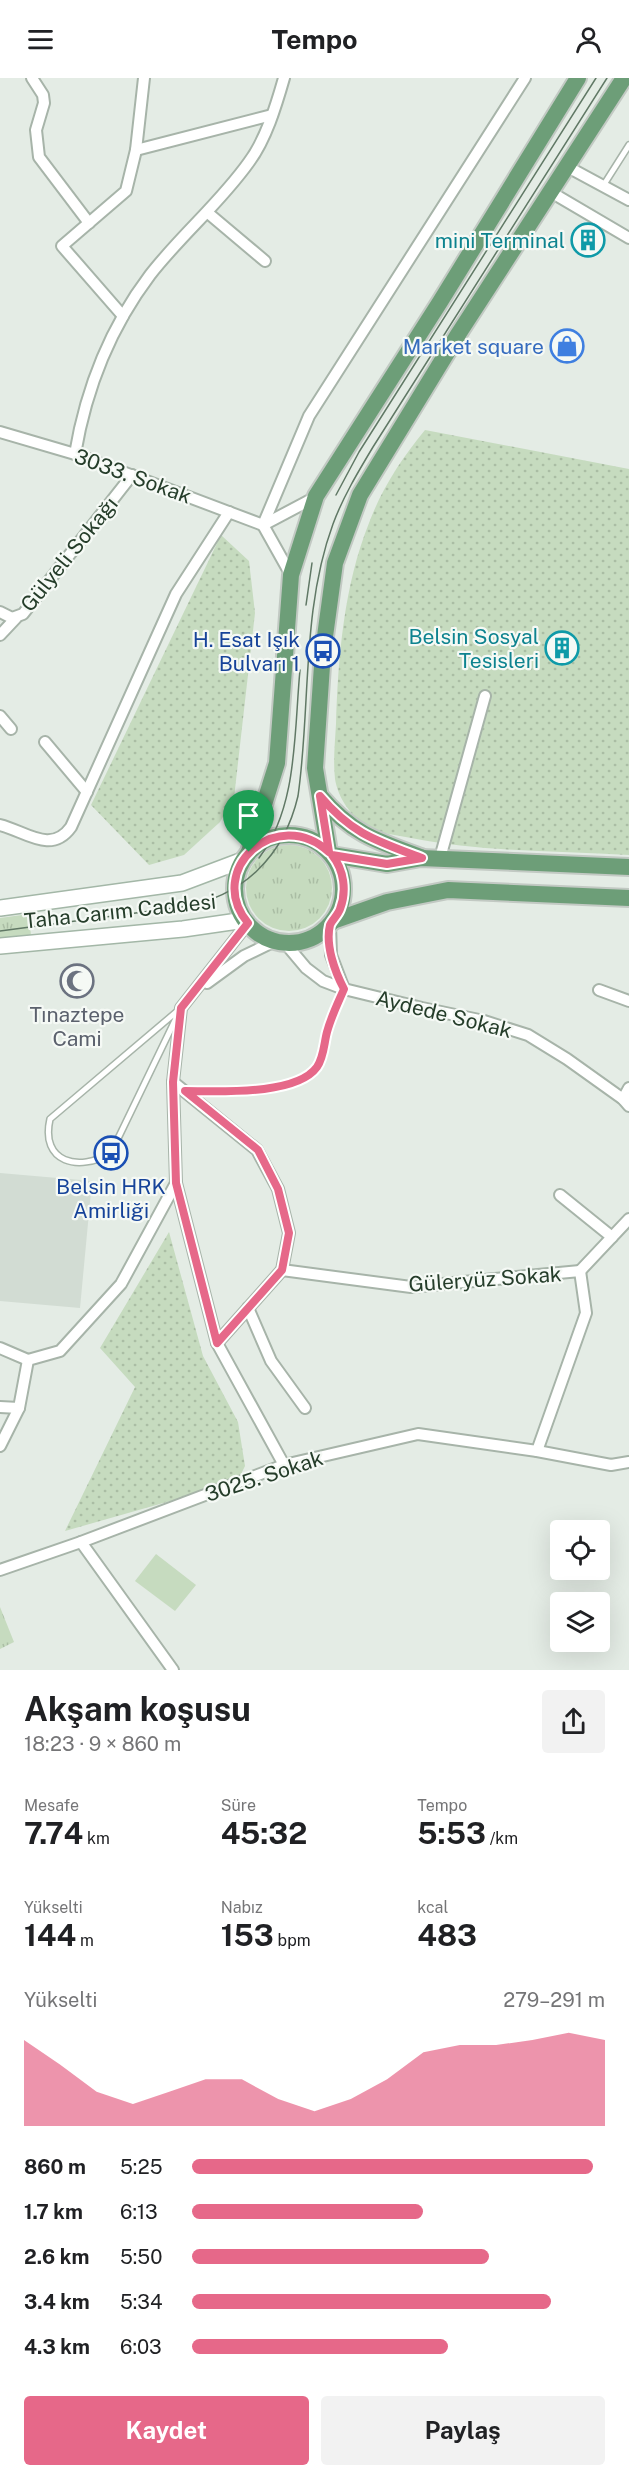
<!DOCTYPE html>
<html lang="tr">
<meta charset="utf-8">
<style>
:root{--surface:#fff;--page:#f2f2f2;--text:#202124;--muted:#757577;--accent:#e66889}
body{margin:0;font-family:"Public Sans",sans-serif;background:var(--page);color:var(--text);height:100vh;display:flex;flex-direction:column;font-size:22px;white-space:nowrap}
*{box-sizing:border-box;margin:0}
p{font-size:20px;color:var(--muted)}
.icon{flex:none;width:33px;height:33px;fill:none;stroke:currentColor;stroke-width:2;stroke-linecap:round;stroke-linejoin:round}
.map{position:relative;height:1592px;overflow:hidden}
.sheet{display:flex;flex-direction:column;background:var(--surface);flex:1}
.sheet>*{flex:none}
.tools{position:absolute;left:550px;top:1442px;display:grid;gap:12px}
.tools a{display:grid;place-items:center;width:60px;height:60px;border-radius:6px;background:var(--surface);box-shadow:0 6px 24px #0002;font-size:30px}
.pin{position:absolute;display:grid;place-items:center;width:51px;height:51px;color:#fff;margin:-62px -26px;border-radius:50% 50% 50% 0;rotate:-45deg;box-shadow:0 0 6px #0007}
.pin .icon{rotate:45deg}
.round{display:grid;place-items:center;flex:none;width:63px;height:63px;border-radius:6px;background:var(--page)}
.head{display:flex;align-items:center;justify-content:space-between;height:102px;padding:0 24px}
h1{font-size:33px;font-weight:700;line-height:45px}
.metrics{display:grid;grid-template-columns:repeat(3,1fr);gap:9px;height:102px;padding:6px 24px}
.metrics div{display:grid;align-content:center}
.metrics b{font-size:30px;font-weight:700}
.metrics small{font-size:16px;font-weight:400}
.metrics p{font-size:16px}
.chart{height:168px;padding:12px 24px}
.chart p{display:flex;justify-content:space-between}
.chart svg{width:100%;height:108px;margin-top:6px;fill:var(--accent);opacity:.7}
.primary-button{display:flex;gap:12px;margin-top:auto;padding:12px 24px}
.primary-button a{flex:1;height:69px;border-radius:6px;background:var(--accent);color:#fff;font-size:24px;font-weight:700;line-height:69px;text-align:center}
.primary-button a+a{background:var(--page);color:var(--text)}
ul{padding:0 24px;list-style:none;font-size:20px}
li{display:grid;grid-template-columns:96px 72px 1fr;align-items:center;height:45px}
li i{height:15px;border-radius:8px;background:var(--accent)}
header{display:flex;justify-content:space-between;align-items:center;height:78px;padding:0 24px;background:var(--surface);font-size:27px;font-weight:700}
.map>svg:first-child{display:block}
</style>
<header><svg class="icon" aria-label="menu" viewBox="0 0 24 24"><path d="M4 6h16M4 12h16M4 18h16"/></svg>Tempo<svg class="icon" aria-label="person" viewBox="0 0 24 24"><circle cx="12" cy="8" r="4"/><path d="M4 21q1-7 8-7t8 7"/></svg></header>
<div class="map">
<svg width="629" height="1592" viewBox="0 0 629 1592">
<defs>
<pattern id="grass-tufts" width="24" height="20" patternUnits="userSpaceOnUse" patternTransform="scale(1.5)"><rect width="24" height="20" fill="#c6dbbf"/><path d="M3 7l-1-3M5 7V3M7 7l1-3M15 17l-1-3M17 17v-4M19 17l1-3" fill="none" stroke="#aabda4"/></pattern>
<pattern id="park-dots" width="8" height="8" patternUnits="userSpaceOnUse" patternTransform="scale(1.5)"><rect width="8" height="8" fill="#c6dbbf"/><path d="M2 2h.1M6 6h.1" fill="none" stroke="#aabda4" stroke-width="1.8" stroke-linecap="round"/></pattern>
</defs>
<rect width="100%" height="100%" fill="#e4ece5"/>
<!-- built -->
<polygon fill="#d2dcd3" points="0,1095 92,1103 80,1230 0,1223"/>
<!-- grass -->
<g fill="url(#grass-tufts)">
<circle cx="289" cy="810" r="43"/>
<polygon points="29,836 31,858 0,861 0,840"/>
<polygon points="0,1529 14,1564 0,1571"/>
</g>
<!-- park -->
<g fill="url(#park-dots)">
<path d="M425,352L629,391V777C556,773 483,774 411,760C397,757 380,756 368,748C351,739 338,720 335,701C333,683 335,664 336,646C338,579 344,507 369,445C382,410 402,380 425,352Z"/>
<polygon points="221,457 249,483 255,535 234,720 220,744 184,777 149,787 91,727"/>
<polygon points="169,1154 203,1278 238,1344 245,1388 237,1404 65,1453 135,1309 100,1270"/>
</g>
<!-- pitch -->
<polygon fill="#c6dbbf" points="156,1476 196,1507 175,1533 135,1503"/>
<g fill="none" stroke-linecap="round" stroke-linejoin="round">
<!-- service casing -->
<g stroke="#a7b4a9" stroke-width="8">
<g id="service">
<polyline points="603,108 629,67"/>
<path d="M181,930L111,1075C79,1094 40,1085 50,1041Z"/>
<path d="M186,1013C219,1013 300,1018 319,986C324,977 324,965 327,955C331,940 338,926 344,911"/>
</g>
</g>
<!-- minor casing -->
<g stroke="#a7b4a9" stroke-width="14">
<g id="minor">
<polyline points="32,0 43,17 44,25 36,52 39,79 89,145"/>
<polyline points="136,72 272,37"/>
<polyline points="566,88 629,122"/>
<polyline points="549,113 629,160"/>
<polyline points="208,135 265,183"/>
<polyline points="123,238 62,168 126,113 136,72 144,0"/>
<polyline points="0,354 75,376 263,447 309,338 525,0"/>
<path d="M75,376C86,311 110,250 150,197C181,157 220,125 249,84C266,61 276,28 284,0"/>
<polyline points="291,497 263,447 316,419"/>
<polyline points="0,534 12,540 23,536 132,397"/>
<polyline points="0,557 16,540"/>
<polyline points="0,638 11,651"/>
<polyline points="45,664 87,714"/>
<path d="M0,747C25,753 51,777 71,749L176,516L229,434"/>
<polyline points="440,780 485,618"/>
<polyline points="248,845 181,930 173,1004 176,1105 217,1265 284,1387"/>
<polyline points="330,847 331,877 344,911"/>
<polyline points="285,865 306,890 323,903 344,911 422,930 484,943 528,957 567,981 623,1021 629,1028"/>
<polyline points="207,905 244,878 275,863"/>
<polyline points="599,912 629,923"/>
<polyline points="173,1004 257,1072 278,1111 289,1155 282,1192 217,1265"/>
<polyline points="623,1021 629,1010"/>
<polyline points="560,1117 612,1159"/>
<polyline points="282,1192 411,1209 580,1193"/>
<polyline points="580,1193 629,1141"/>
<polyline points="248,1230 271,1283 305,1330"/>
<polyline points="0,1270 28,1282"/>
<polyline points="0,1329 19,1330"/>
<polyline points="0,1368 19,1330 28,1282 60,1273 121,1206 176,1105"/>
<polyline points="537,1373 586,1235 580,1193"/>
<polyline points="81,1464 173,1592"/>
<polyline points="0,1492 81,1464 284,1387 418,1356 537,1373 611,1387 629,1384"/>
</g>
</g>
<!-- secondary casing -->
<g stroke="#a3b7a7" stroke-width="18">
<g id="secondary">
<polyline points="0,830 182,805 243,782"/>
<polyline points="0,868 183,851 245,842"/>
</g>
</g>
<!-- primary casing -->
<g stroke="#c2c9c3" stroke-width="20">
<g id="primary">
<path d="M320,718C351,755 376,763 421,779"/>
<circle cx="289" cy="811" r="54"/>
<polyline points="249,774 277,685 291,497 316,418 440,224 578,0"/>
<polyline points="329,774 315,690 323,573 335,485 360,417 459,255 624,0"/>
<polyline points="332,777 387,786 421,780 629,789"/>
<polyline points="333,843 387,824 448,812 629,820"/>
</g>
</g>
<!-- service -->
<use href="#service" stroke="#fff" stroke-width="5"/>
<!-- minor -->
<use href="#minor" stroke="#fff" stroke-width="10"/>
<!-- secondary -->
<use href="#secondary" stroke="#fff" stroke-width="15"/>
<!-- primary -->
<use href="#primary" stroke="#6d9e78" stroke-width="16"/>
<!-- tram -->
<g stroke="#607865" stroke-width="1.5">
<polyline points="336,417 359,374 596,0"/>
<polyline points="306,527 312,485"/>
<path d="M259,780C298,729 294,654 300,592"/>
<path d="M0,853L181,829C243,819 284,778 298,718C311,628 301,533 333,446C343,419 358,394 373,369L607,0"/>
</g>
</g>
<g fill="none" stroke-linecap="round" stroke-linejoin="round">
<!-- route casing -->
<g stroke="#fff" stroke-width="12">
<path id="route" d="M320,718C352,756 377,763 422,780L387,786L332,777C344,792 347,813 340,831C338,837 332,842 330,847C325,867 335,894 344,911C338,925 331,939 327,954C324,965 324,979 317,989C296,1018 217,1013 185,1013L258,1072L278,1111L289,1155L282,1192L217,1265L176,1105L173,1004L181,930L248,845C204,792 277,726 329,774Z"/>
</g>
<!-- route -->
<use href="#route" stroke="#e66889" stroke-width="8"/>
</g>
<!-- icons -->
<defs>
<g id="building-ring" transform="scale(1.725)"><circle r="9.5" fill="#f5f9f5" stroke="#0f9aa8" stroke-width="1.5"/><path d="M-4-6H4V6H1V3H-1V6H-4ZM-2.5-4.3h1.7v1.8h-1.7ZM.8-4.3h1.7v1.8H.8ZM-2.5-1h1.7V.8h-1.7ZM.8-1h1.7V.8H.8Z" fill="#0f9aa8"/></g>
<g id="shop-ring" transform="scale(1.725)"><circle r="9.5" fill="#f5f9f5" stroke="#3f7fe0" stroke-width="1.5"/><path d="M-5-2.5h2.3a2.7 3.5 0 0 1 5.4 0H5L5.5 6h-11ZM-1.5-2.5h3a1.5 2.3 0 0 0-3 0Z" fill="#3f7fe0"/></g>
<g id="bus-ring" transform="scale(1.725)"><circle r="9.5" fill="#f5f9f5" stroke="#1a4fb4" stroke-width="1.5"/><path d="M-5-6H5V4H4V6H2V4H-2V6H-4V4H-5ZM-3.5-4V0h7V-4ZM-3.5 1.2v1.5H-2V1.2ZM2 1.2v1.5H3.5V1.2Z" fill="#1a4fb4"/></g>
<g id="mosque-ring" transform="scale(1.725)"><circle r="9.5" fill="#f5f9f5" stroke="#6b7280" stroke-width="1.5"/><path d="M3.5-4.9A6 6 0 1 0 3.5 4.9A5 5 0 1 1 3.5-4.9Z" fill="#6b7280"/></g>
</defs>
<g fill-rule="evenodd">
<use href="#building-ring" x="588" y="162"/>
<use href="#shop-ring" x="567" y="268"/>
<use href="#building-ring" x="562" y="570"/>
<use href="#bus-ring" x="323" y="573"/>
<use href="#mosque-ring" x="77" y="903"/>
<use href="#bus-ring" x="111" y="1075"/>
</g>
<g text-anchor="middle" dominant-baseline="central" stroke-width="4.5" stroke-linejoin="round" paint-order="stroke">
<!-- culture labels -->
<g font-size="21" fill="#0d838f" stroke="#f5f9f5" text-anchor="end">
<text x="565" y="162">mini Terminal</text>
<text x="539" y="558">Belsin Sosyal<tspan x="539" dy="24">Tesisleri</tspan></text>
</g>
<!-- shop labels -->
<g font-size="21" fill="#366cbe" stroke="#f5f9f5" text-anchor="end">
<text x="544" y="268">Market square</text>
</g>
<!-- street labels -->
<g font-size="21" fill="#253d2a" stroke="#f5f9f5">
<text transform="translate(133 398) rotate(20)">3033. Sokak</text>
<text transform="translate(69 476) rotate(-51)">Gülyeli Sokağı</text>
<text transform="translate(120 833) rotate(-6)">Taha Carım Caddesi</text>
<text transform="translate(444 936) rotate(14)">Aydede Sokak</text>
<text transform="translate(485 1201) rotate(-4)">Güleryüz Sokak</text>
<text transform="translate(264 1398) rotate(-18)">3025. Sokak</text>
</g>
<!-- transit labels -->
<g font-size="21" fill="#164399" stroke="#f5f9f5" text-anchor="end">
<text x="300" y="561">H. Esat Işık<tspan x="300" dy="24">Bulvarı 1</tspan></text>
<text x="111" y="1108" text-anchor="middle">Belsin HRK<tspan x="111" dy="24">Amirliği</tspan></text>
</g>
<!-- worship labels -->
<g font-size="21" fill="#5b616d" stroke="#f5f9f5">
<text x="77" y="936">Tınaztepe<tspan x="77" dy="24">Cami</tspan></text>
</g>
</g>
</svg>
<div class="tools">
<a><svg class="icon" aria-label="locate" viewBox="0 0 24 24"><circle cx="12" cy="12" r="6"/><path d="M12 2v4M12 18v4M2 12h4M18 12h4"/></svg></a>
<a><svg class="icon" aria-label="layers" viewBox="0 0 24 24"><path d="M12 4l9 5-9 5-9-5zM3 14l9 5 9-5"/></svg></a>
</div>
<div class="pin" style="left:249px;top:774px;background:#1e9e55"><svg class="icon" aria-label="arrive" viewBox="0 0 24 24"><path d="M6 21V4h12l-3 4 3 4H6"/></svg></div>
</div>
<section class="sheet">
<div class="head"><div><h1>Akşam koşusu</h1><p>18:23 · 9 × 860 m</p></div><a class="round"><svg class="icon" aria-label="share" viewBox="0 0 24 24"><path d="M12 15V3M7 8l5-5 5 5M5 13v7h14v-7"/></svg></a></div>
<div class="metrics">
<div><p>Mesafe</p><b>7.74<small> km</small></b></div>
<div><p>Süre</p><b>45:32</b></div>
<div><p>Tempo</p><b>5:53<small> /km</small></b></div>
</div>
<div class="metrics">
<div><p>Yükselti</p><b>144<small> m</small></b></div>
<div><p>Nabız</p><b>153<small> bpm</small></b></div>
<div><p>kcal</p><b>483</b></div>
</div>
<div class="chart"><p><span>Yükselti</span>279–291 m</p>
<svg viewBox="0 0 160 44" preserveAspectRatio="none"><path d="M0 44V9L10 19L20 30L30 35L40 30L50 25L60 25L70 33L80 38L90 33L100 25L110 14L120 11L130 11L140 9L150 6L160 9V44z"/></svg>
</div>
<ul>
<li><b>860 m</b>5:25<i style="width:97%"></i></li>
<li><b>1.7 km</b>6:13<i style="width:56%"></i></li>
<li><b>2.6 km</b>5:50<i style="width:72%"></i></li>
<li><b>3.4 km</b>5:34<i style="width:87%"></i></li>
<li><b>4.3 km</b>6:03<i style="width:62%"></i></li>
</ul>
<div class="primary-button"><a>Kaydet</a><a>Paylaş</a></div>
</section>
